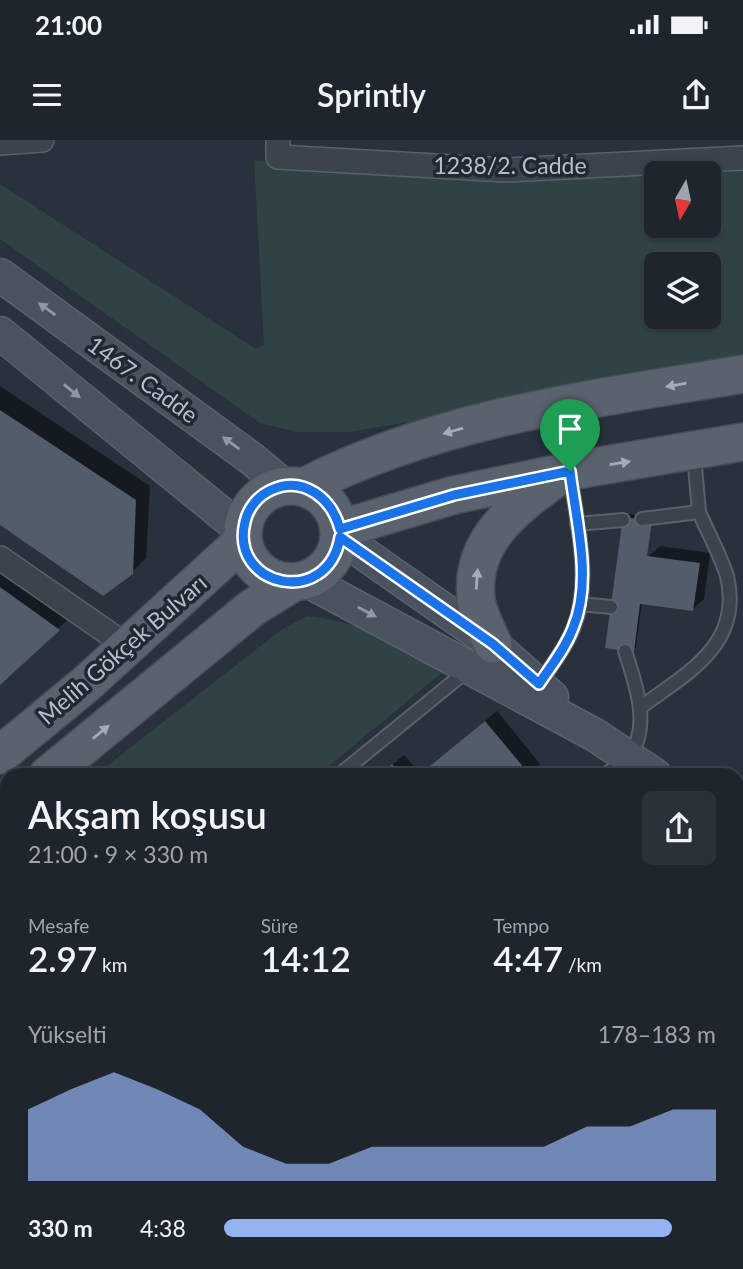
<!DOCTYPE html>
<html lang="tr">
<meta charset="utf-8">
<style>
:root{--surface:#1e252d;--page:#2b3139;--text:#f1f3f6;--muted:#a1a5aa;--line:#3c4249;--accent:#95b2f1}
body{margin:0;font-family:Lato,sans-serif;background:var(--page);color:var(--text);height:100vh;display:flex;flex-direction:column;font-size:26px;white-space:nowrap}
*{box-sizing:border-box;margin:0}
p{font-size:23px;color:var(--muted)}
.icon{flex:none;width:38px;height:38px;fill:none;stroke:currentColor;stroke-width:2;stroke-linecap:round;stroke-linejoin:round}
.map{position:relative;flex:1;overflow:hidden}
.drawer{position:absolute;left:0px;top:628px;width:744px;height:502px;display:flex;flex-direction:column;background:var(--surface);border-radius:21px 21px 0 0;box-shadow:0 2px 5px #0004,0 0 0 2px var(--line)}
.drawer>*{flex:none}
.needle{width:46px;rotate:189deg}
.tools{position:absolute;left:644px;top:21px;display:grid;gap:14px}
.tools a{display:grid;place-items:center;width:77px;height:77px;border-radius:10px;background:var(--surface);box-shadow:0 2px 5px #0004,0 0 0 2px var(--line);font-size:35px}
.pin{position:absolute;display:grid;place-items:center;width:60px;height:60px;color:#fff;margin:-72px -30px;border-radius:50% 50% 50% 0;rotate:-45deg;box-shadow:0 0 7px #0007}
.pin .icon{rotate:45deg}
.round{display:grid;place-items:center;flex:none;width:74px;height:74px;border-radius:10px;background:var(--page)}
.overview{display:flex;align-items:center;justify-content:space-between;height:119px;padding:0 28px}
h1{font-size:38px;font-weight:600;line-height:52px}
.figures{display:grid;grid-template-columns:repeat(3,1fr);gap:10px;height:119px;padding:7px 28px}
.figures div{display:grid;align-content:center}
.figures b{font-size:35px;font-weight:600}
.figures small{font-size:19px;font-weight:400}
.figures p{font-size:19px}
.chart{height:196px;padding:14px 28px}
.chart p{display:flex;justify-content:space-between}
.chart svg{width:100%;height:126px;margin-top:7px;fill:var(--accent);opacity:.7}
ul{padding:0 28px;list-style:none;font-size:23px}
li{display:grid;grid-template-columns:112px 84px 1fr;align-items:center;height:52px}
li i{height:18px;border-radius:9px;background:var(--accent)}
.status{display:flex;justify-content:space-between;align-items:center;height:49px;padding:0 35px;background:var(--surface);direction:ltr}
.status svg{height:19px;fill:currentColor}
header{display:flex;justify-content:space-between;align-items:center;height:91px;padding:0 28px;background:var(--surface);font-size:32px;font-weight:600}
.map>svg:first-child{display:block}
</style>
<div class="status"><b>21:00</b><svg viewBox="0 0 49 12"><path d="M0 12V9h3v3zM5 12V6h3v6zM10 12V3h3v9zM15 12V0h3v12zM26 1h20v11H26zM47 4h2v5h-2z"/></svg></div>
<header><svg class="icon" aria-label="menu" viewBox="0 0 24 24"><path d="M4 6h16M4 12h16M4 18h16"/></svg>Sprintly<svg class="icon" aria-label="share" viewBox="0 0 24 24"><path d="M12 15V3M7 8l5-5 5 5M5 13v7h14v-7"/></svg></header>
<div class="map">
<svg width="743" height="1129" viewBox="0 0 743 1129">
<rect width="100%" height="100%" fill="#28313c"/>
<!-- green -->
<g fill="#304243" fill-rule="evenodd">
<path d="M254,20L459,39L743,25V227L349,292H297L260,283L0,99V44L256,209L264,205ZM656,33H709V86H656ZM656,124H709V177H656Z"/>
<path d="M307,476C360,481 401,505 448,528L318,635H95L281,490Z"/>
</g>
<!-- shadow -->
<g fill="#0007">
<polygon points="0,246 150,346 146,418 131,433 0,383"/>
<polygon points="628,374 651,378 645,421 649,417 654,378 649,416 660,406 710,413 704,459 693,469 642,463 636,507 633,510 625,378"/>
<polygon points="0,423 73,475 0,541"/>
<polygon points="497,571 540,624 528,635 379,635 404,615 421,634"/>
<polygon points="737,717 743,721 737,730"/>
<polygon points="743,809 743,918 739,913 737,915 737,811 739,813"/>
<polygon points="0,835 7,843 7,865 0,871"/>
<polygon points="737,926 743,933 743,948 737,954"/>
<polygon points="7,952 7,1028 2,1032 7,1038 7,1074 0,1079 0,958"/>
<polygon points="737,1016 743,1023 743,1129 622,1129 617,1124 737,1124"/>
<polygon points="44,1124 157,1124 162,1129 38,1129"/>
<polygon points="350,1124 464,1124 469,1129 354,1129"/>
<polygon points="475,1124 486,1124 480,1129"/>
<polygon points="598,1124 604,1129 591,1129"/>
</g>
<!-- building -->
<g fill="#535c6a">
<polygon points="0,270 136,360 133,434 103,456 0,385"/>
<polygon points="623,377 652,381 647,416 700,423 693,471 640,464 634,512 605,508"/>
<polygon points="0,447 60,490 0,545"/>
<polygon points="485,581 530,635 419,635"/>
<polygon points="392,624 401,635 379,635"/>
<polygon points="743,775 743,807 737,799 737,780"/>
<polygon points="743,809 743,920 739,916 737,917 737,814"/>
<polygon points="7,952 7,1030 0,1036 0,958"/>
<polygon points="743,1037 743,1129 619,1129 615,1124 737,1124 737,1039"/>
<polygon points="0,1054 7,1062 7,1076 0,1082"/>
<polygon points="44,1124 143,1124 139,1126 142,1129 38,1129"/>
<polygon points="347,1124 444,1124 449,1129 352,1129"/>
</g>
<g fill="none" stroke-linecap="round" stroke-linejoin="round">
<!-- lane casing -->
<g stroke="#59616b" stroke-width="16">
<g id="lane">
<polyline points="642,379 699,372 694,314"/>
<polyline points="577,384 623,380"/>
<polyline points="580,464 611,467"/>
<path d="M539,544C551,526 565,509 573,489C593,441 576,381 570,332"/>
<path d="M641,567C687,533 743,505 727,436C720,414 708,393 699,372"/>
<polyline points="339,635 469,529"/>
<path d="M604,635C611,630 621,625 627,618C653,589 635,542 625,511"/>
<polyline points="737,758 743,753"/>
<polyline points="0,769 7,777"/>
<polyline points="0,910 7,904"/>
<polyline points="737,979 743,974"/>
<polyline points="0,1109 7,1104"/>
<polyline points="284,1124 288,1129"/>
<polyline points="457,1124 462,1129"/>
<polyline points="204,1129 211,1124"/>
<polyline points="549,1129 556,1124"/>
</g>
</g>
<!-- street casing -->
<g stroke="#59616b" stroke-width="26">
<g id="street">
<polyline points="278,0 278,17 506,30 743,18"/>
<polyline points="0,3 42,0"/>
<polyline points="0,418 127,506"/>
</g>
</g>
<!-- secondary casing -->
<g stroke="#59616b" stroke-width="35">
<g id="secondary">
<polyline points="0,135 252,319 284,346"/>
<polyline points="0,193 243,391"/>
<polyline points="340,397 493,504 552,557"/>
<polyline points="306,440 595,595 655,635"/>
<polyline points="737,691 743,695"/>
</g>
</g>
<!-- primary casing -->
<g stroke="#454c56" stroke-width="40">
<g id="primary">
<circle cx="291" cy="394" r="48"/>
<path d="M304,347C440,277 594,259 743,234"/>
<polyline points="340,389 454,355 570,331 743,302"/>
<path d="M493,504C487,490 477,472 476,458C470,400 515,368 556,338"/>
<polyline points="0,615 86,544 243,401"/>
<polyline points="48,635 252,468 292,443"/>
<polyline points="0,675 7,669"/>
</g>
</g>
<!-- lane -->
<use href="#lane" stroke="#3b434d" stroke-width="12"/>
<!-- street -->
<use href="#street" stroke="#3b434d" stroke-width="23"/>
<!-- secondary -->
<use href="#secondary" stroke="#4a525f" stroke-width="32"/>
<!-- primary -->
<use href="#primary" stroke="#5a626d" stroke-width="37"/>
</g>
<!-- one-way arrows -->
<defs><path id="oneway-solid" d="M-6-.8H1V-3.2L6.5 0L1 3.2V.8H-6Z" transform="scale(1.75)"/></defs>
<g fill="#9298a3">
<use href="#oneway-solid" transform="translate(47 169) rotate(-144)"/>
<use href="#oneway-solid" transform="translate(72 251) rotate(39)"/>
<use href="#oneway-solid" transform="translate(231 303) rotate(-144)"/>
<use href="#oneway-solid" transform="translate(367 472) rotate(28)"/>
</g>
<g fill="#a5acb6">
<use href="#oneway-solid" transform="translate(676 245) rotate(170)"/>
<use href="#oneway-solid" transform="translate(453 291) rotate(164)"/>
<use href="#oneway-solid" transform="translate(620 323) rotate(-9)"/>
<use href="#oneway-solid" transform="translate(477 439) rotate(-86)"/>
<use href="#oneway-solid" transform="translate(101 592) rotate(-39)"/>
</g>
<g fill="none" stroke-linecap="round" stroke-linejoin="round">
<!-- route casing -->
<g stroke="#fff" stroke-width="14">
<path id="route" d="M570,331C576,381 593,441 573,488C565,509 551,526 539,544L493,504L340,397C328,469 229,447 245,382C248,368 258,356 271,350C304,335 332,359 340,389L454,355Z"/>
</g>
<!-- route -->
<use href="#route" stroke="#1a73e8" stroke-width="9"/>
</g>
<g text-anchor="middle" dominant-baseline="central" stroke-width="7" stroke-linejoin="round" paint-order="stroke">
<!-- street labels -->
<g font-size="23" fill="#b8bec8" stroke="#202832">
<text x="510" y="25">1238/2. Cadde</text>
<text transform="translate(143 239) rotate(36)">1467. Cadde</text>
<text transform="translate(122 509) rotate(-41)">Melih Gökçek Bulvarı</text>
</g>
</g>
</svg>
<div class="tools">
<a><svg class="needle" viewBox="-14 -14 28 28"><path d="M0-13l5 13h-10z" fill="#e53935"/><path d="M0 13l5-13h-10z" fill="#a1a5aa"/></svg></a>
<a><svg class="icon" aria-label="layers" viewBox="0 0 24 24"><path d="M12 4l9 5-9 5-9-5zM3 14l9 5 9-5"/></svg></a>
</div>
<div class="pin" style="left:570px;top:331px;background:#1e9e55"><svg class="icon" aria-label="arrive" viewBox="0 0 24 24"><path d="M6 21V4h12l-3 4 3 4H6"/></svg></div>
<section class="drawer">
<div class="overview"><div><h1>Akşam koşusu</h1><p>21:00 · 9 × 330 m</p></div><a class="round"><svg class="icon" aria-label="share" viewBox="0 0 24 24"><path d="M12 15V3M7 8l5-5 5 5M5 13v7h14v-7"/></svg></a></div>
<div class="figures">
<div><p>Mesafe</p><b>2.97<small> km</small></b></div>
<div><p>Süre</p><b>14:12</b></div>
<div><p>Tempo</p><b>4:47<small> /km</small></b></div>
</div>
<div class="chart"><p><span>Yükselti</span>178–183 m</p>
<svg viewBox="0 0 160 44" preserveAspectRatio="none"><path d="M0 44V19L10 12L20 6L30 12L40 19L50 32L60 38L70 38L80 32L90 32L100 32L110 32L120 32L130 25L140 25L150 19L160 19V44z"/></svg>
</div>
<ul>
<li><b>330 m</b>4:38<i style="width:91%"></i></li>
</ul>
</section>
</div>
